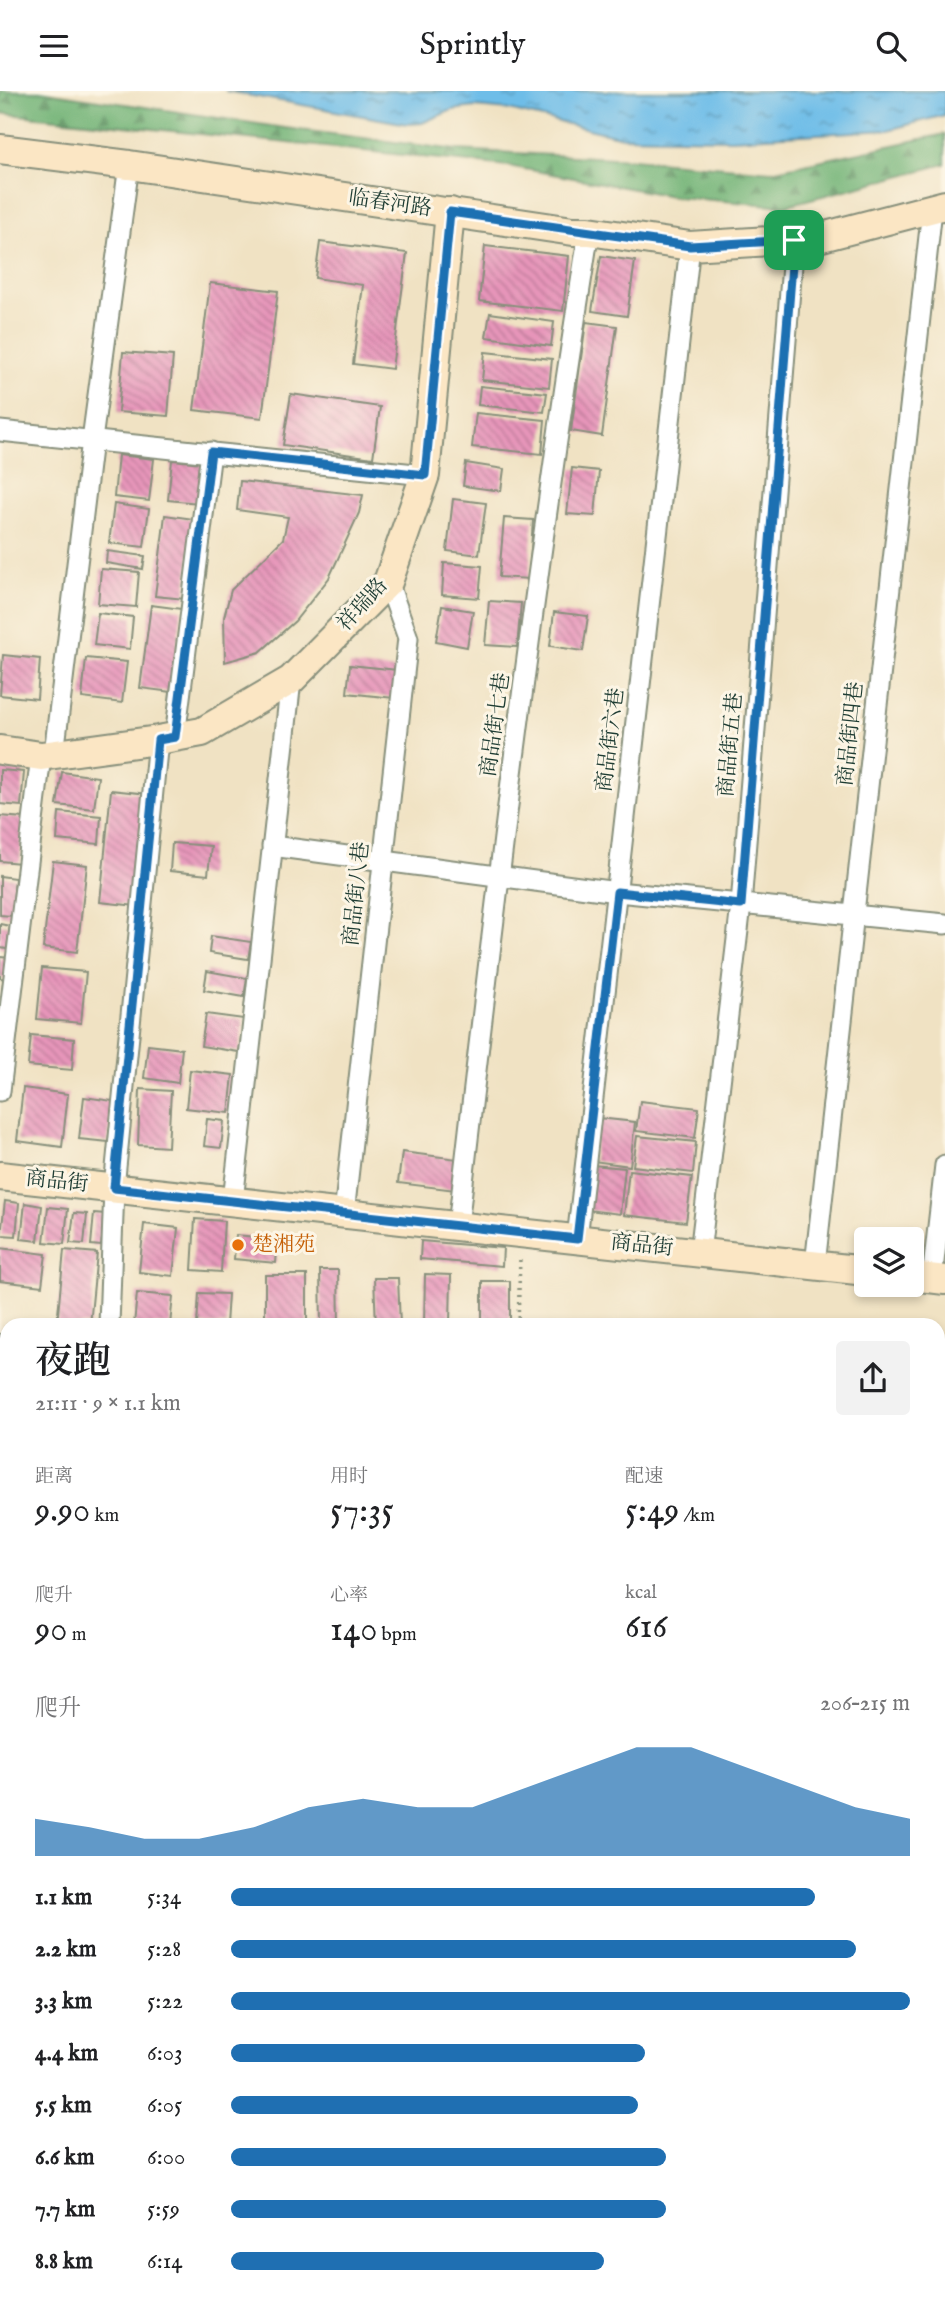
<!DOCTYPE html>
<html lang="zh">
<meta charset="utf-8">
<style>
:root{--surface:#fff;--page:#f2f2f2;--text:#202124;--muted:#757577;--accent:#1f6fb2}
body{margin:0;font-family:"IM FELL English","Noto Serif SC",serif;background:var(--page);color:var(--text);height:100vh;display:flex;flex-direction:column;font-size:26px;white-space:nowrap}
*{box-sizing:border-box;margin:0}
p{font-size:23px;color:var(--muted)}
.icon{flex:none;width:38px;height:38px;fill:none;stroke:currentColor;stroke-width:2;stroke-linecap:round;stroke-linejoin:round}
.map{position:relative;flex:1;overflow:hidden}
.panel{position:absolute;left:0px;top:1227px;width:945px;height:989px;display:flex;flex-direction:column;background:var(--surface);border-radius:21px 21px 0 0;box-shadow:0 4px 10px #0003}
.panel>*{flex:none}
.tools{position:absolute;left:854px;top:1136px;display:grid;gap:14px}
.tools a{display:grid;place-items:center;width:70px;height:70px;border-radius:7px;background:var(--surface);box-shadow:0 4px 10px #0003;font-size:35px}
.pin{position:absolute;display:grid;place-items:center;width:60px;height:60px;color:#fff;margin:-30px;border-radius:14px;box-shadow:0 4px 10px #0006}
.round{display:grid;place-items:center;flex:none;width:74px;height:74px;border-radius:7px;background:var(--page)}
.summary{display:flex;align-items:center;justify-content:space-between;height:119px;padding:0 35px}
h1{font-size:38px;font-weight:600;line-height:52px}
.figures{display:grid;grid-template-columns:repeat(3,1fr);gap:10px;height:119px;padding:7px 35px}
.figures div{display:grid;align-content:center}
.figures b{font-size:35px;font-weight:600}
.figures small{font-size:19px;font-weight:400}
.figures p{font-size:19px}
.chart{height:196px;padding:14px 35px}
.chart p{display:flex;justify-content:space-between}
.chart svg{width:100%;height:126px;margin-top:7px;fill:var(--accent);opacity:.7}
ul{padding:0 35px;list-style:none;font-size:23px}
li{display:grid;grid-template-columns:112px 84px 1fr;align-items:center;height:52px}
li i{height:18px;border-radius:9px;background:var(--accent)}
header{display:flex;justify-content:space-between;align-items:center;height:91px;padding:0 35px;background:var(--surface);font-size:32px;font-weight:600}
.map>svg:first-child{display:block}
</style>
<header><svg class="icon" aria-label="menu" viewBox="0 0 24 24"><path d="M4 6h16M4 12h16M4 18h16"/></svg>Sprintly<svg class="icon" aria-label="search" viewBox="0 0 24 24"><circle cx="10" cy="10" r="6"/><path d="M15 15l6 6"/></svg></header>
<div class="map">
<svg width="945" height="2214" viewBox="0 0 945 2214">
<defs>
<pattern id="forest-firs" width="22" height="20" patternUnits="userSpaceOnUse" patternTransform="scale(1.75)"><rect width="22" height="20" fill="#6fb275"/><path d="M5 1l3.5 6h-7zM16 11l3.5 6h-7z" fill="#5b9261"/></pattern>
<pattern id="water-ripples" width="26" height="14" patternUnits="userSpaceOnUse" patternTransform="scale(1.75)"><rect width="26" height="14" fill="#6ebde8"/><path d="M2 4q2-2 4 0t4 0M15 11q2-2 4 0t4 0" fill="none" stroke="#5a9bbd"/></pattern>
<pattern id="building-back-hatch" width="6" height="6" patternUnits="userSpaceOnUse" patternTransform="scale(1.75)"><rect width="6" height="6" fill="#e795ba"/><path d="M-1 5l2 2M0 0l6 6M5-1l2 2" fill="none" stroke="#bb7b98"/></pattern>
</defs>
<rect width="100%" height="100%" fill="#fcf5e5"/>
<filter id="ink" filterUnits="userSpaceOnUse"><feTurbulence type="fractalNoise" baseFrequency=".0143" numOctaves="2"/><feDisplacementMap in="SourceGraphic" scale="14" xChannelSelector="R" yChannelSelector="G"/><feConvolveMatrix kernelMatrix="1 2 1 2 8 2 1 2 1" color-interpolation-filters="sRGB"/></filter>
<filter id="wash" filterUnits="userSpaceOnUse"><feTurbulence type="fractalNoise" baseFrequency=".00686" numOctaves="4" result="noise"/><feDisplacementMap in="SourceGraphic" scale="28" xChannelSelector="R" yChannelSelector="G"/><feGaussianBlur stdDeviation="1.57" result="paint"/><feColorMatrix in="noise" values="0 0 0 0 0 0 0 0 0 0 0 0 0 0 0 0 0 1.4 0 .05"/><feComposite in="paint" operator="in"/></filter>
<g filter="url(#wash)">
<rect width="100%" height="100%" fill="#f0e2c3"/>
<!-- forest -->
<g fill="url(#forest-firs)" stroke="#477854" stroke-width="2">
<polygon points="0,0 39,0 285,37 457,59 633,68 771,80 945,43 945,73 784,115 677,106 508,75 0,22"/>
<polygon points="945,1575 945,1643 938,1643 938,1576"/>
<polygon points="0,1696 7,1696 7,1743 0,1742"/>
</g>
<!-- water -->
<g fill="url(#water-ripples)" stroke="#467d8e" stroke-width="2">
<polygon points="225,0 945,0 945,24 888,39 731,48 622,46 509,19 475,16 452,19 422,32 407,33"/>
<polygon points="945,1655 945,2214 0,2214 0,1748 7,1749 7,2208 938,2208 938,1656"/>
</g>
<g id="blocks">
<!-- building -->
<g fill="url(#building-back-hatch)">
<polygon points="320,151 407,162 392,278 353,273 363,194 315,187"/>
<polygon points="485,155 569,165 563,220 479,210"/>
<polygon points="601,165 635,170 627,225 592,220"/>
<polygon points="210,192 278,200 262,327 194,319"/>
<polygon points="490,222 554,231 551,255 486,246"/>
<polygon points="586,231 617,235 602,345 571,340"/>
<polygon points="123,261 173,265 168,325 118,321"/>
<polygon points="485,261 552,268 549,296 482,289"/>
<polygon points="480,295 547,302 544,321 478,314"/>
<polygon points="291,303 380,316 373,367 283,354"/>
<polygon points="476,322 545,329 542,363 472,356"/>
<polygon points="118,364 154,368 149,410 114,406"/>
<polygon points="172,369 203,372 199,412 168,409"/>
<polygon points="466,372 504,378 501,400 463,395"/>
<polygon points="572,377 599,380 595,425 567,423"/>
<polygon points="240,390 363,404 359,422 329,487 295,530 260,561 225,571 224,526 231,499 283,448 288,426 237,419"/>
<polygon points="453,408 486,412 479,464 447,460"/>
<polygon points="114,413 149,418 144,456 109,452"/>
<polygon points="165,424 194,428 185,508 155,505"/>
<polygon points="504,427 533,429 529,488 499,486"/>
<polygon points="107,460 145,465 143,478 106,472"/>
<polygon points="444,472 482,475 479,507 442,504"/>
<polygon points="101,478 139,481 136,516 98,513"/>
<polygon points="489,510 521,512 517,556 485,554"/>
<polygon points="151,514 182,518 171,601 140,597"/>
<polygon points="442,515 473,520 467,556 436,550"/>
<polygon points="554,521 588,525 583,560 550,555"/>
<polygon points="98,522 133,526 130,558 94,554"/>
<polygon points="3,564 40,568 37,608 0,604"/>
<polygon points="86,567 127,571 122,612 82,607"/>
<polygon points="350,574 397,579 394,607 347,602"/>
<polygon points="0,679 24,681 21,715 0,713"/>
<polygon points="62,681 98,686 94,718 57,714"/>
<polygon points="111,699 148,703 136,815 100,811"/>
<polygon points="59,721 101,725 99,753 57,749"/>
<polygon points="0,725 24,727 20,772 0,770"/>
<polygon points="172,752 211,755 208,784 170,780"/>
<polygon points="53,770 87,774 77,861 43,857"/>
<polygon points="0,785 15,787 12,825 0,824"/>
<polygon points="0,833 10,835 7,858 0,857"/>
<polygon points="211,845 251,851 248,868 209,862"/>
<polygon points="0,866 10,867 8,888 0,887"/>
<polygon points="42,877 86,881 81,932 37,928"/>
<polygon points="207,880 247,887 244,906 204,899"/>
<polygon points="206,923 244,928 239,961 201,955"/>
<polygon points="31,944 74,948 72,979 28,975"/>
<polygon points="148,954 182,958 178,992 144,987"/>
<polygon points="190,979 233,984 229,1022 186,1017"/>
<polygon points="23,997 68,1003 62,1056 17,1050"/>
<polygon points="140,998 171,1000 168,1056 138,1054"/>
<polygon points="84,1006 113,1010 108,1051 79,1048"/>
<polygon points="640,1010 699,1017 695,1047 636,1040"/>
<polygon points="598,1027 635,1031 630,1075 593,1070"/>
<polygon points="207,1028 224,1030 221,1057 204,1055"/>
<polygon points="637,1045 696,1051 693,1082 633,1075"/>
<polygon points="402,1061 458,1068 455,1099 398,1092"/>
<polygon points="592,1074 625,1077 620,1123 587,1119"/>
<polygon points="629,1079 692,1086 686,1131 624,1124"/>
<polygon points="5,1110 19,1112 16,1145 1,1144"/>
<polygon points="25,1112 42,1115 38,1150 21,1148"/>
<polygon points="48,1116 68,1118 64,1153 44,1151"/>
<polygon points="74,1122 87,1123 84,1153 70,1152"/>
<polygon points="94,1122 105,1123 101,1155 91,1154"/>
<polygon points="195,1128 224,1130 221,1181 192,1179"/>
<polygon points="144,1133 178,1137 173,1185 139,1181"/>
<polygon points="236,1144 278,1148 276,1172 234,1168"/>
<polygon points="421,1150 503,1157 502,1175 420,1168"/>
<polygon points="0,1157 46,1163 42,1195 0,1190"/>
<polygon points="64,1159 97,1162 90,1234 57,1234"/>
<polygon points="320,1179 338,1179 339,1234 321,1234"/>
<polygon points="425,1183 451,1184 450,1234 424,1234"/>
<rect x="265" y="1184" width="42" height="50"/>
<polygon points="374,1187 398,1187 400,1234 376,1234"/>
<rect x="482" y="1190" width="28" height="42"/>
<polygon points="137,1202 173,1205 170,1234 134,1234"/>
<polygon points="199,1202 228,1203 226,1234 197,1234"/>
<polygon points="0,1243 7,1244 7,1361 5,1381 0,1380"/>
<polygon points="0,1433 7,1434 6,1557 0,1556"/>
</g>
</g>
</g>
<g filter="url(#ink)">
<use href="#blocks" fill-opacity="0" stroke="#88907c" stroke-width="2"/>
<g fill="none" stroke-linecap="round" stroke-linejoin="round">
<!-- street casing -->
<g stroke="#88907c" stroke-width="23">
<g id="street">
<polyline points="0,340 425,384"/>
<polyline points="175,646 211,361"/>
<polyline points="54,663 92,349 129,74"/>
<polyline points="272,755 617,801 945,833"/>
<polyline points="0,1000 41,665"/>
<polyline points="233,1110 291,589"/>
<polyline points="344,1123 408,547 388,491"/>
<path d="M458,1135C496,803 536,470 589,140"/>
<polyline points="577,1148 690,155"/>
<polyline points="700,1162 741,814 794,149"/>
<polyline points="815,1174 932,118"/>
<polyline points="932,1188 945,1074"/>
<polyline points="109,1234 114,1097 158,649"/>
</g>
</g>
<!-- secondary casing -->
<g stroke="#88907c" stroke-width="32">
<g id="secondary">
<polyline points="0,58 129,74 573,140 589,140 690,155 818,147 945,114"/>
<polyline points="0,659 41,665 158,649 202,641 291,589 388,491 425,384 450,121"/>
<polyline points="0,1085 866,1180"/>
<polyline points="912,1185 945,1189"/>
<polyline points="938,1502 945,1501"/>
<polyline points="0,1621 7,1621"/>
</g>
</g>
<!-- path -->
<polyline stroke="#88907c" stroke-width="3.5" stroke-dasharray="2 5" stroke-linecap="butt" points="518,1234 520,1166"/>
<!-- street -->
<use href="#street" stroke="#fff" stroke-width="19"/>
<!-- secondary -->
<use href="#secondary" stroke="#fbe6c4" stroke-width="28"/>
</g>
</g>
<g fill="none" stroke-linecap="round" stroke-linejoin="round" filter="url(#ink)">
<!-- route casing -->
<g stroke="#fff" stroke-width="14">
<polygon id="route" points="450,121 690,155 794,149 741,814 617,801 577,1148 114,1097 158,649 175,646 211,361 425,384"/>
</g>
<!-- route -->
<use href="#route" stroke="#1f6fb2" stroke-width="9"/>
</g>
<!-- markers -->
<circle fill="#e8710a" stroke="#fcf5e5" stroke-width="2.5" cx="238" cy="1154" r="7"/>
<g text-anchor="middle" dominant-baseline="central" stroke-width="6" stroke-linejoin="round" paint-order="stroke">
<!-- street labels -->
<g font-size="21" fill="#1f3d34" stroke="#fcf5e5">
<text transform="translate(390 113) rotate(8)">临春河路</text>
<text transform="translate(363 514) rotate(-48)">祥瑞路</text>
<text transform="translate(496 634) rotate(-82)">商品街七巷</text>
<text transform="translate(851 643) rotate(-84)">商品街四巷</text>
<text transform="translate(611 649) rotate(-83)">商品街六巷</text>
<text transform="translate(731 654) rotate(-85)">商品街五巷</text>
<text transform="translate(357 803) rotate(-84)">商品街八巷</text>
<text transform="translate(57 1091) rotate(6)">商品街</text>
<text transform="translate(642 1155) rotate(6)">商品街</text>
</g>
<!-- food labels -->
<g font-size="21" fill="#c56008" stroke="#fcf5e5" text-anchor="start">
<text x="252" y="1154">楚湘苑</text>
</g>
</g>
</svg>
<div class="tools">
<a><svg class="icon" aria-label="layers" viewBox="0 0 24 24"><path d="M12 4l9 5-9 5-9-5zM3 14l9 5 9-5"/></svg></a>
</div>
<div class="pin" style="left:794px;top:149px;background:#1e9e55"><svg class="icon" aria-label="arrive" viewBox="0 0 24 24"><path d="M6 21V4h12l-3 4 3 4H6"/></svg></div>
<section class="panel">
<div class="summary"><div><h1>夜跑</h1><p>21:11 · 9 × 1.1 km</p></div><a class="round"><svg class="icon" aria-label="share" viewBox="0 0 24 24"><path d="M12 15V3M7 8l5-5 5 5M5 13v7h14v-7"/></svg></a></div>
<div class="figures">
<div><p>距离</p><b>9.90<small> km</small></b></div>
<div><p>用时</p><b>57:35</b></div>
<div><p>配速</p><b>5:49<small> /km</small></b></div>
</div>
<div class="figures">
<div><p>爬升</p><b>90<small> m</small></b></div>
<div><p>心率</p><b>140<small> bpm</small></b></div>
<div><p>kcal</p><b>616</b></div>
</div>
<div class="chart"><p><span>爬升</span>206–215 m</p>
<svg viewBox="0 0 160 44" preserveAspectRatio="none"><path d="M0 44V31L10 34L20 38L30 38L40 34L50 27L60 24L70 27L80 27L90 20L100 13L110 6L120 6L130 13L140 20L150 27L160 31V44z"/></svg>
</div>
<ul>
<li><b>1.1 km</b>5:34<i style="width:86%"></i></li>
<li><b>2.2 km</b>5:28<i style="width:92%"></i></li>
<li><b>3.3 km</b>5:22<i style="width:100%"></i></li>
<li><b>4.4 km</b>6:03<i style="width:61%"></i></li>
<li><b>5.5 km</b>6:05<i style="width:60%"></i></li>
<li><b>6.6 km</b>6:00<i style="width:64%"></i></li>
<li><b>7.7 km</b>5:59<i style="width:64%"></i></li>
<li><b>8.8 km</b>6:14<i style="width:55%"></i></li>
</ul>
</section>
</div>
